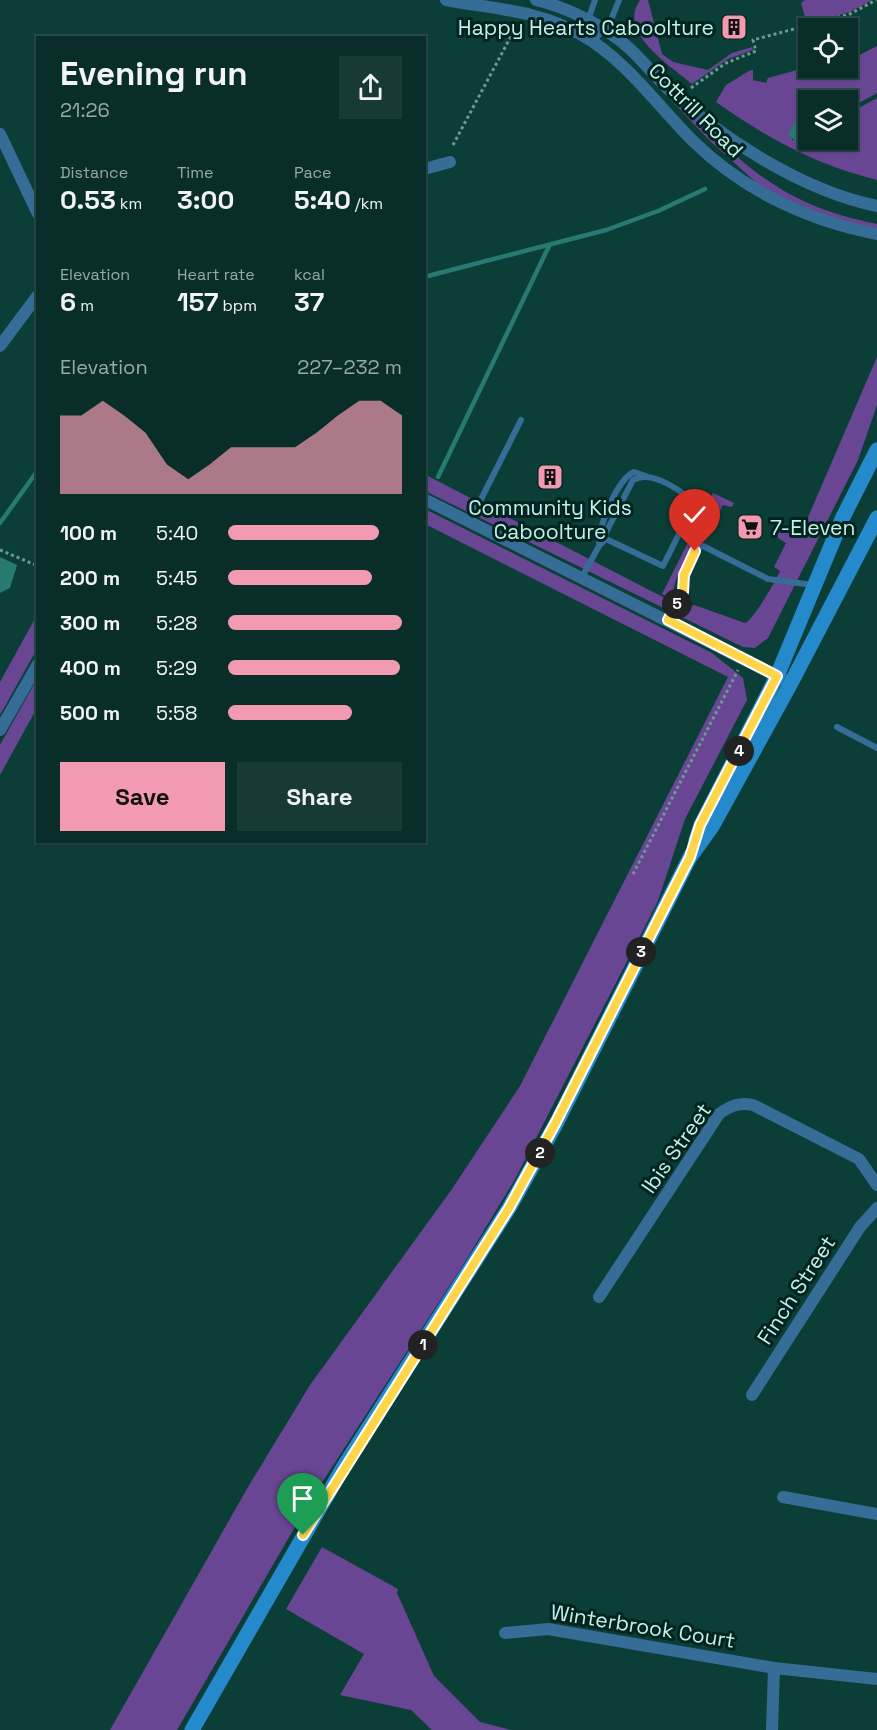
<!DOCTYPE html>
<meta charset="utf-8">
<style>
:root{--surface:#092e2a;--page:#173a36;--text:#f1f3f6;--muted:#99a8a8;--line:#294a47;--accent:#f19ab1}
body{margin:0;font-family:"Space Grotesk",sans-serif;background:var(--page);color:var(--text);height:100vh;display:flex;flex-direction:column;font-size:22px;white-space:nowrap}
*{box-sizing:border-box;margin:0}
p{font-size:20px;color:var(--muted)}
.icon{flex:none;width:33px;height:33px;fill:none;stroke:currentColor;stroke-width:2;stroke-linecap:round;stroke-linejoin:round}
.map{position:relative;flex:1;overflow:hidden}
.drawer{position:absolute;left:36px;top:36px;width:390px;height:807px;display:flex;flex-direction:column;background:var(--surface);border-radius:0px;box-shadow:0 2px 4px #0004,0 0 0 2px var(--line)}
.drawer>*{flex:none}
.buttons{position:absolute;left:798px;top:18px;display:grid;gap:12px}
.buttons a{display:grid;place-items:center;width:60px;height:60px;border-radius:0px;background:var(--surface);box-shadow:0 2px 4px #0004,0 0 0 2px var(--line);font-size:30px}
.pin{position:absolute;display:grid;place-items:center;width:51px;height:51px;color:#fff;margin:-62px -26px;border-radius:50% 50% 50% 0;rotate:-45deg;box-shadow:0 0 6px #0007}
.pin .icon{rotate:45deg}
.km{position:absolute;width:30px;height:30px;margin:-15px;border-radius:50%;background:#222;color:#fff;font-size:16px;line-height:30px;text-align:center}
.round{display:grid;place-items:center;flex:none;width:63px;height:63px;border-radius:0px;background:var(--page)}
.headline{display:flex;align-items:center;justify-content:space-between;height:102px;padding:0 24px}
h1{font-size:33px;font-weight:800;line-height:45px}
.figures{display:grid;grid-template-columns:repeat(3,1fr);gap:9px;height:102px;padding:6px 24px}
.figures div{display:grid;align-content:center}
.figures b{font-size:26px;font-weight:800}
.figures small{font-size:16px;font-weight:400}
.figures p{font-size:16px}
.chart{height:168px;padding:12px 24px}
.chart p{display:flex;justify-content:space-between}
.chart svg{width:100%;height:108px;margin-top:6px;fill:var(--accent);opacity:.7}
.action{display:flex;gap:12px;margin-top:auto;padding:12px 24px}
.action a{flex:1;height:69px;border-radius:0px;background:var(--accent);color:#111;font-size:24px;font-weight:800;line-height:69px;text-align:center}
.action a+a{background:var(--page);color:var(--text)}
ul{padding:0 24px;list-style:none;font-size:20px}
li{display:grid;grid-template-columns:96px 72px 1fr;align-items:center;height:45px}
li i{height:15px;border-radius:8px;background:var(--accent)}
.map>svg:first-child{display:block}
</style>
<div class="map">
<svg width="877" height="1730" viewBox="0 0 877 1730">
<rect width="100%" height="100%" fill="#0c3e38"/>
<!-- green -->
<g fill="#694693">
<path d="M640,0H648L662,54L673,62L708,70L732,53L752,47L753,50L728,59L692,84C670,65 617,33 640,0Z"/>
<polygon points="805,0 872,0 850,12 807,24 801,3"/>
<path d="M877,46V93L848,109V100H808V116L795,122L792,140L823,144L825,140H848V114L877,98V180C814,164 769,139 716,102L726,85L749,71L753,70V80L766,83L768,78L808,67L848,68V61Z"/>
<path d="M671,95C743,162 775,204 877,224V229L846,223L801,208L759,185L710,141L668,97Z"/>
<path d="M877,357V405L858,460L768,638L755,648L743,647L425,491L424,474L661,596L688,608L694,605L745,623C754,619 775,582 780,571L774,567L786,543L775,536L778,531L773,528L775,524L800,536Z"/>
<polygon points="713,493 734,503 732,507 723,505 716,518 710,516 704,533 699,535 676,579 671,598 662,594"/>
<polygon points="425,509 712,653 743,678 747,700 685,819 658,901 514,1181 463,1265 310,1501 177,1730 110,1730 248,1487 310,1385 452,1189 520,1086 728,677 425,524"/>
<polygon points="37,615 37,649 0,715 0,682"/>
<polygon points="37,679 37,708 0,775 0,745"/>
<polygon points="322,1547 398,1589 397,1593 434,1676 480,1722 511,1730 432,1730 411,1710 340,1695 364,1654 286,1609"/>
</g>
<!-- water -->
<g fill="#267a6f">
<polygon points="808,116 808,140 825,140 824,144 801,147 788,134 795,122"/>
<polygon points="0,557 17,565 10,588 0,593"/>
</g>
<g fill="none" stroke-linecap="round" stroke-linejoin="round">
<!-- stream -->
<g stroke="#267a6f" stroke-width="4.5">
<polyline points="424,277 606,230 658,211 705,189"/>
<polyline points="438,477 549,246"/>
<polyline points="0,523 38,470"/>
</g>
<!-- path -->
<g stroke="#6c9a93" stroke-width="3" stroke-dasharray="3 3" stroke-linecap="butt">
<polyline points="691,88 726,63 756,51 753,40 850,14 876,0"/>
<polyline points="453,145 517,25"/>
<polyline points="0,550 38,566"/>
<polyline points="633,874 738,670"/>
</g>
<!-- lane -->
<g stroke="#356d96" stroke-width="6">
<polyline points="583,35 595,0"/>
<polyline points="593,42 611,20 619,0"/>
<polyline points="470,521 521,420"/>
<path d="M599,542C600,523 617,480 634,472L646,476"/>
<path d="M582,577L599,546L606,539L663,566L691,510L690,499C677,488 650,470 633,480L599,546"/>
<path d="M668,620C673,612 679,603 682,594C688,579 683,553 703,546L768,579L813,585"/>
<polyline points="837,727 877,748"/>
</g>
<!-- street -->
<g stroke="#356d96" stroke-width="12">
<path d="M446,0C493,9 539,10 582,35C627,61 656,104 693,141C743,190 808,221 877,234"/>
<path d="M536,0C569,8 603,25 629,48C642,60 654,75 667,88C722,139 803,191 877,206"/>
<polyline points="0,134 38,214"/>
<polyline points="424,169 450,162"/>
<polyline points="0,346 38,295"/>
<polyline points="424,499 785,680"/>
<polyline points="0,730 38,664"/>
<path d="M599,1297L719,1114C730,1106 739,1102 753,1105L859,1159L877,1185"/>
<polyline points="752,1395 860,1227 877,1208"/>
<polyline points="783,1497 877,1514"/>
<polyline points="505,1633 548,1629 774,1668 877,1679"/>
<polyline points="772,1730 774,1668"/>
</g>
<!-- secondary -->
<g stroke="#258acb" stroke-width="15">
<polyline points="696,840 701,825 777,676 843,517 877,450"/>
<polyline points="192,1730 344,1466 509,1208 557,1122 690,857 713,825 791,683 877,518"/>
</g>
</g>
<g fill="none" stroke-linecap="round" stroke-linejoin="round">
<!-- route casing -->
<g stroke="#fff" stroke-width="12">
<polyline id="route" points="303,1535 509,1208 556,1122 690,857 700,825 777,676 668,620 683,592 684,575 695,551"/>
</g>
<!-- route -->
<use href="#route" stroke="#ffd54a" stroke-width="8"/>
</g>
<!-- icons -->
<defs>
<g id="building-square" transform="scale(1.35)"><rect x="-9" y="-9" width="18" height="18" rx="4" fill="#f19ab1" stroke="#00241f"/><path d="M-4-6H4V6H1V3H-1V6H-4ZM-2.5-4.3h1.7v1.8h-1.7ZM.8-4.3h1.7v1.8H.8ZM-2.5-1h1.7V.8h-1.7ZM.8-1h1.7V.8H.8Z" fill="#111"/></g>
<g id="supermarket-square" transform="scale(1.35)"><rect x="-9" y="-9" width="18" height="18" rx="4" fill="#f19ab1" stroke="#00241f"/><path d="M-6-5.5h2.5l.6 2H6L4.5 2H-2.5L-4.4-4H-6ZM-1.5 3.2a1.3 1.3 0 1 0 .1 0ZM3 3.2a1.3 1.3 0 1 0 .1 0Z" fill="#111"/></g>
</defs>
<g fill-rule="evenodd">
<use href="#building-square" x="734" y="27"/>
<use href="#building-square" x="550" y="477"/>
<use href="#supermarket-square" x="750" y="527"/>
</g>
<g text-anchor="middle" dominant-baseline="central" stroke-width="6" stroke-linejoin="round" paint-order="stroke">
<!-- poi labels -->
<g font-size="21" fill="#c6efe7" stroke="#00241f" text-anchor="end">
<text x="714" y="27">Happy Hearts Caboolture</text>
<text x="550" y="507" text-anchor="middle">Community Kids<tspan x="550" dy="24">Caboolture</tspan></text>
<text x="770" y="527" text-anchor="start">7-Eleven</text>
</g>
<!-- street labels -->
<g font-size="21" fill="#c6efe7" stroke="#00241f">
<text transform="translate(696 110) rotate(45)">Cottrill Road</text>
<text transform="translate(676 1148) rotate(-55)">Ibis Street</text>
<text transform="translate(796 1290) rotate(-57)">Finch Street</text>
<text transform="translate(643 1626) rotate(9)">Winterbrook Court</text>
</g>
</g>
</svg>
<div class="buttons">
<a><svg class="icon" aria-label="locate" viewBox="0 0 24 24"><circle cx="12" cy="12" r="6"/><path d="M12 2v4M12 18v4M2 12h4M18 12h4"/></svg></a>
<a><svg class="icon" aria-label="layers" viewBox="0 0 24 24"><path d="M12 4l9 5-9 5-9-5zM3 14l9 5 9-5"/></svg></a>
</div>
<div class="pin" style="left:303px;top:1535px;background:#1e9e55"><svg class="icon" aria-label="arrive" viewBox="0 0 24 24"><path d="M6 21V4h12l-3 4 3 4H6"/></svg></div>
<div class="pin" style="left:695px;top:551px;background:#d93025"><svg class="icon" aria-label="check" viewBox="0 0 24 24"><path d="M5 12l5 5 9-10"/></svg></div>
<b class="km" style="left:423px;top:1345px">1</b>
<b class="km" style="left:540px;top:1153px">2</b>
<b class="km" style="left:641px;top:952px">3</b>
<b class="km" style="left:739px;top:751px">4</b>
<b class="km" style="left:677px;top:604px">5</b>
<section class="drawer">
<div class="headline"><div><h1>Evening run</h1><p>21:26</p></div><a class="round"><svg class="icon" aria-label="share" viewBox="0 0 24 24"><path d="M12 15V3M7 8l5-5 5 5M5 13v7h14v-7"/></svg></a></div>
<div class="figures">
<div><p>Distance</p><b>0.53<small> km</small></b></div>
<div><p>Time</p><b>3:00</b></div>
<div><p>Pace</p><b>5:40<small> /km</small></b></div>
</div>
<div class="figures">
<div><p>Elevation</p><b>6<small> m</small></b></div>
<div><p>Heart rate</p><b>157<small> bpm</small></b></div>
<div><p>kcal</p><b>37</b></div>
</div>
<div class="chart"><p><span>Elevation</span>227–232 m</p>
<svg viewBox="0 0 160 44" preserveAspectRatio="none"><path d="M0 44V12L10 12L20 6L30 12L40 19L50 32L60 38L70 32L80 25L90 25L100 25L110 25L120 19L130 12L140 6L150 6L160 12V44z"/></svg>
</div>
<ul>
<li><b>100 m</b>5:40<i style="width:87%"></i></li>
<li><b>200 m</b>5:45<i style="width:83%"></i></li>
<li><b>300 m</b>5:28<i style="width:100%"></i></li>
<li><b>400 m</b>5:29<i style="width:99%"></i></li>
<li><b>500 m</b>5:58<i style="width:71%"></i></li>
</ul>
<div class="action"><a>Save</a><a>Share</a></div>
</section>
</div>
